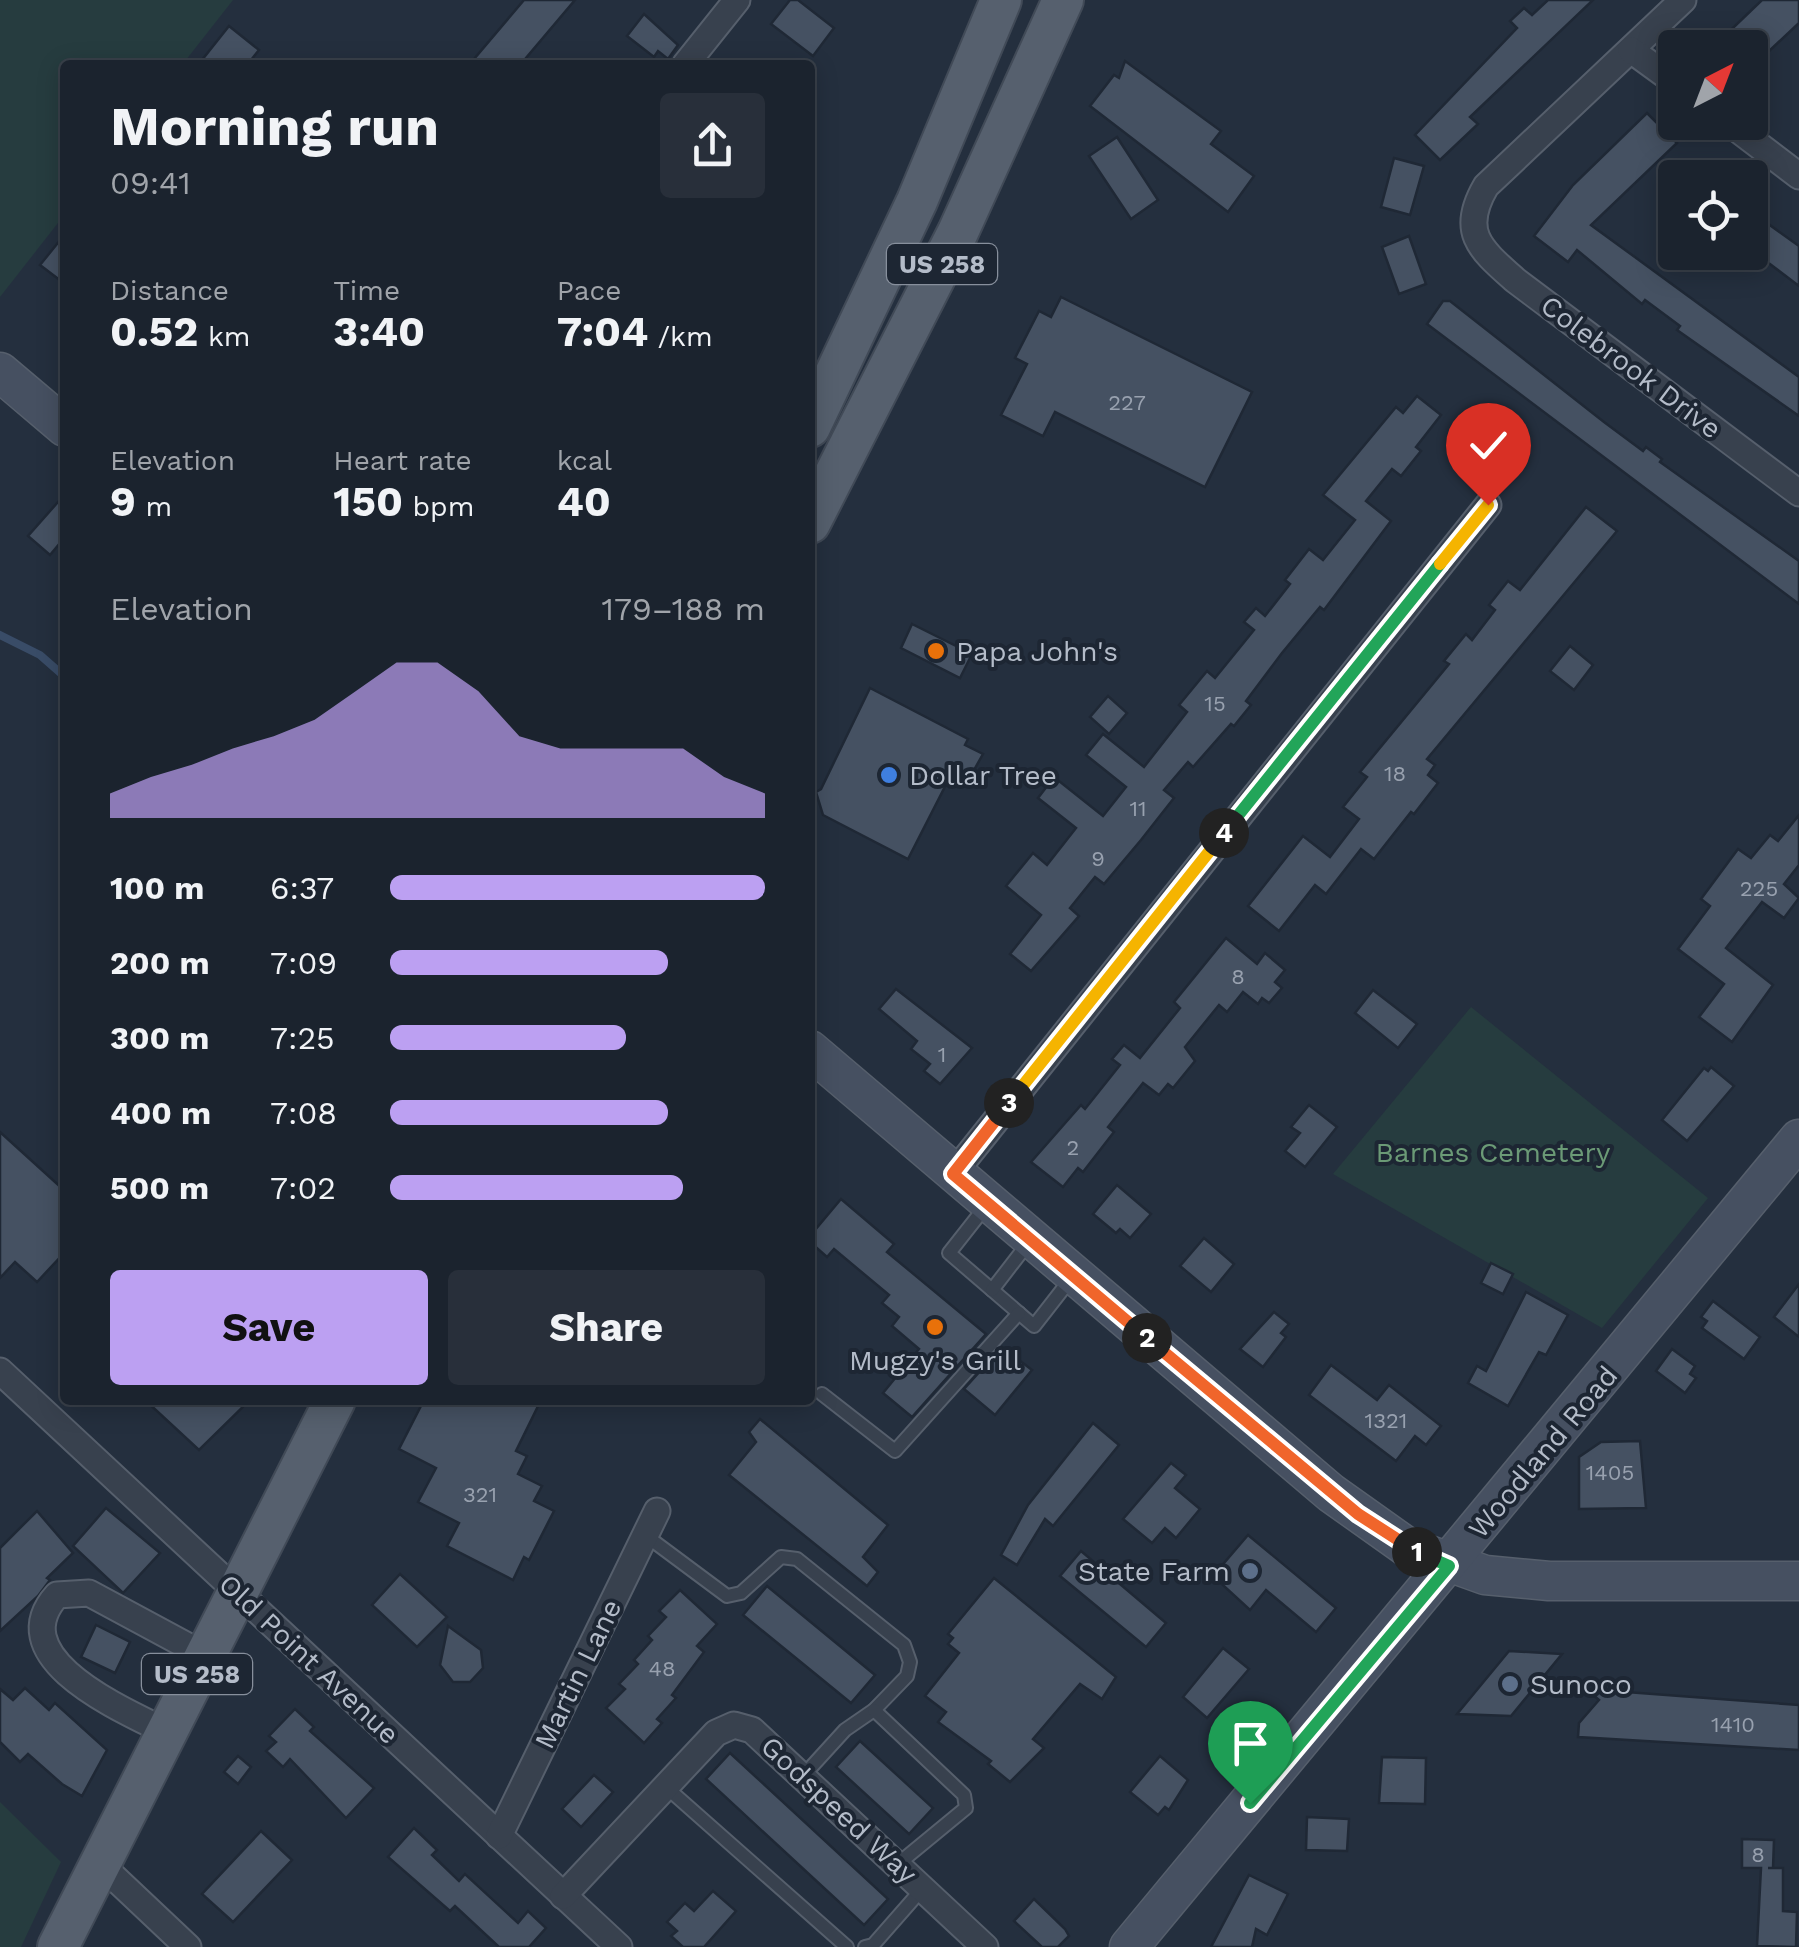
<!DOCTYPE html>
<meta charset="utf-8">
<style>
:root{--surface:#1b232e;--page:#282f3a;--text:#f1f3f6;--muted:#a0a4aa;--line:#39404a;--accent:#bca0f2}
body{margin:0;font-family:"Work Sans",sans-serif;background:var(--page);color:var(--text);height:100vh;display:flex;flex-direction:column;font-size:38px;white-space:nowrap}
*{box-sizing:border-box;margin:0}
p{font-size:32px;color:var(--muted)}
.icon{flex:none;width:55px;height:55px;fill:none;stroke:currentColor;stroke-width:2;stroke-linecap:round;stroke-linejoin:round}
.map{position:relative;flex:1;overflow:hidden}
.details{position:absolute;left:60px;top:60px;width:755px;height:1345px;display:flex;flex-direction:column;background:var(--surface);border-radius:10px;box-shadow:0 5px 25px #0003,0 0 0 2px var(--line)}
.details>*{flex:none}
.needle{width:65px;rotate:42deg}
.tools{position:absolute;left:1658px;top:30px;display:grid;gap:20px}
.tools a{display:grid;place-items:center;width:110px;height:110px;border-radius:10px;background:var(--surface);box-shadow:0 5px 25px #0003,0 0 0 2px var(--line);font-size:50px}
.pin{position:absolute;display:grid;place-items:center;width:85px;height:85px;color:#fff;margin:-102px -42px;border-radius:50% 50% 50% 0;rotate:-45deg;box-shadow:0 0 10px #0007}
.pin .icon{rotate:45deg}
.km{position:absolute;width:50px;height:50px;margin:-25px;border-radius:50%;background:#222;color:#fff;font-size:28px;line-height:50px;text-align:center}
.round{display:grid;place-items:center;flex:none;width:105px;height:105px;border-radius:10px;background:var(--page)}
.headline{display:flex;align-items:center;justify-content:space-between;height:170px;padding:0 50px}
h1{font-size:55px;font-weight:700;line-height:75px}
.figures{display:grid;grid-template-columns:repeat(3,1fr);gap:15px;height:170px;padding:10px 50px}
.figures div{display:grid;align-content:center}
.figures b{font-size:42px;font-weight:700}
.figures small{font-size:28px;font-weight:400}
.figures p{font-size:28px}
.chart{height:280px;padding:20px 50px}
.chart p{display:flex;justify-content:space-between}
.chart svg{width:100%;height:180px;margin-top:10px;fill:var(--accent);opacity:.7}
.cta{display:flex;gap:20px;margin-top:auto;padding:20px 50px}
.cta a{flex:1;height:115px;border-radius:10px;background:var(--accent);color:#111;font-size:40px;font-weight:700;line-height:115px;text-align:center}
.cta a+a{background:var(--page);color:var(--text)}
ul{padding:0 50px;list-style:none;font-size:32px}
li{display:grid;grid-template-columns:160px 120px 1fr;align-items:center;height:75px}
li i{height:25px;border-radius:12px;background:var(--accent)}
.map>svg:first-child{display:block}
</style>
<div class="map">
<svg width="1799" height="1947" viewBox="0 0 1799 1947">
<rect width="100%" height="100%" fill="#242f3e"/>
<!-- green -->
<g fill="#263c3f">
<polygon points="0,0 233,0 182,65 65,65 65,214 0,297"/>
<polygon points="1471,1007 1708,1198 1602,1328 1333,1174"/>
<polygon points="0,1802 61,1862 21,1947 0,1947"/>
</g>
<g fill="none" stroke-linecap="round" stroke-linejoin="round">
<!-- stream -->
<polyline stroke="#394c67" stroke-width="8" points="0,635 40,655 65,677"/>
</g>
<!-- building -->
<g fill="#455162" stroke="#1f2835" stroke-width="2.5">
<polygon points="524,0 575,0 520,65 469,65"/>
<polygon points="790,0 798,0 834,28 813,56 771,24"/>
<polygon points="1548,0 1593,0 1470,117 1478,124 1440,160 1415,135 1517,28 1510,21 1524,8 1532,15"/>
<polygon points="1762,0 1799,0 1799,23 1750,69 1750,48 1712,48"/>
<polygon points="644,14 678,45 668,59 658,51 654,57 627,36"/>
<polygon points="229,26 259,50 247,65 198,65"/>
<polygon points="1125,61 1221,131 1211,144 1254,176 1228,212 1090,106 1114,75 1119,78"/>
<polygon points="1647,113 1677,143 1591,225 1799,377 1799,416 1677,330 1680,326 1645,300 1642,304 1577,250 1568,262 1534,236 1573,185"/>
<polygon points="1117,137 1158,200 1131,219 1089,156"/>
<polygon points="1394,158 1424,166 1410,215 1381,207"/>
<polygon points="1760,218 1799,246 1799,286 1750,249 1750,231"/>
<polygon points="65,234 65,284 40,265"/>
<polygon points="1409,236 1426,284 1399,294 1382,247"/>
<polygon points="1061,297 1252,392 1205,487 1055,412 1043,436 1001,415 1027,364 1015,358 1039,311 1051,317"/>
<polygon points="1443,301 1450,301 1604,422 1643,451 1646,447 1662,459 1660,462 1799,561 1799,604 1427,324"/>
<polygon points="1417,396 1441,415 1416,447 1421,451 1401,476 1392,469 1366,501 1391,521 1324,610 1320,607 1282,653 1246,701 1251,705 1234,726 1231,724 1193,767 1188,762 1164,790 1174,798 1141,840 1104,884 1095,877 1070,908 1079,916 1031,971 1010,954 1041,915 1006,886 1033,853 1047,865 1076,828 1038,798 1054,777 1103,816 1126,787 1086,755 1103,734 1144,767 1187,712 1179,705 1207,671 1215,678 1254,630 1244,622 1256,608 1265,616 1290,584 1285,580 1309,549 1323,560 1355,520 1323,495 1396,407 1403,413"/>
<polygon points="65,494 65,537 50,555 28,536"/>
<polygon points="1586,507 1617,531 1427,759 1435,765 1428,775 1438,783 1414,814 1411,812 1374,859 1361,849 1326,894 1315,885 1279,931 1248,906 1303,836 1330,857 1359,819 1343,807 1367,777 1360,772 1449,664 1444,661 1466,634 1472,640 1495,610 1489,605 1508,581 1520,590"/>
<polygon points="912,624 972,654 960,678 901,648"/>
<polygon points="1570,646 1593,665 1574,690 1550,671"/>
<polygon points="870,688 968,739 965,745 983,754 969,779 953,771 908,859 823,815 816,792 821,789"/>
<polygon points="1108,696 1127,713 1109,734 1090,717"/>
<polygon points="1799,815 1799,865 1784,884 1799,898 1784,918 1762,902 1726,948 1773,985 1732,1042 1699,1017 1724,984 1678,949 1710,906 1701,899 1738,849 1751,858 1770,835 1778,841"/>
<polygon points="1226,938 1257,964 1265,953 1285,970 1275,982 1282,988 1269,1003 1262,998 1258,1004 1243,992 1227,1012 1219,1005 1185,1047 1195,1061 1173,1088 1168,1084 1159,1095 1143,1083 1108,1127 1114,1132 1083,1172 1078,1168 1063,1187 1031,1162 1081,1105 1085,1109 1120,1065 1112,1059 1124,1045 1140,1058 1180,1008 1174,1002"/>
<polygon points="896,989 972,1048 940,1084 924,1071 930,1064 911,1049 917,1041 879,1009"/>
<polygon points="1373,990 1417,1024 1398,1048 1355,1013"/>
<polygon points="1711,1067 1734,1086 1687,1141 1662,1120 1704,1068 1708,1071"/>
<polygon points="1309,1105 1337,1127 1305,1167 1285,1151 1300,1133 1291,1127"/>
<polygon points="0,1132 65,1191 65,1252 37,1282 15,1262 0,1278"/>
<polygon points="1117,1185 1151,1214 1130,1238 1120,1229 1116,1233 1093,1214"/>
<polygon points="841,1199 894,1244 887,1252 986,1334 912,1417 883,1393 919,1349 892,1326 899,1317 882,1303 889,1295 834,1249 827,1257 810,1242 810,1236"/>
<polygon points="1204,1238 1234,1264 1211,1292 1180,1266"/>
<polygon points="1491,1263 1513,1274 1503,1294 1481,1283"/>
<polygon points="1799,1284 1799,1337 1774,1317"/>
<polygon points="1526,1292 1568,1315 1546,1355 1539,1352 1508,1406 1468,1383 1477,1366 1486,1371"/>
<polygon points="1713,1301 1760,1337 1744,1359 1702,1328 1707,1321 1701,1317"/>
<polygon points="1274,1312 1289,1324 1281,1333 1286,1337 1263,1367 1240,1349"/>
<polygon points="1002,1347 1032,1370 995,1415 964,1389"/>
<polygon points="1672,1349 1695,1366 1690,1374 1696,1378 1685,1393 1656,1371"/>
<polygon points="1331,1365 1377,1400 1389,1385 1441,1426 1426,1445 1415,1436 1396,1461 1309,1395"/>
<polygon points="145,1400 250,1400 199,1450"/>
<polygon points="424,1400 541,1400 516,1451 527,1456 518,1474 542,1486 534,1501 554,1511 529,1560 524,1557 513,1580 447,1546 459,1523 418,1502 436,1468 399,1449"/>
<polygon points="760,1419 888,1525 863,1557 878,1572 867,1586 729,1475 756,1442 749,1432"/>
<polygon points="1093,1423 1119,1445 1053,1526 1045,1519 1017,1565 1001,1555 1028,1505"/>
<polygon points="1640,1441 1646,1508 1579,1509 1579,1457 1601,1442"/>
<polygon points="1171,1463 1186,1475 1175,1488 1200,1509 1176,1538 1165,1528 1152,1543 1123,1519"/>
<polygon points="106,1508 160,1553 123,1593 73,1546"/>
<polygon points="37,1511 73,1553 47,1578 50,1580 38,1596 0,1631 0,1548"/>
<polygon points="1248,1535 1336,1608 1316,1632 1266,1590 1250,1610 1213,1576"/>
<polygon points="1081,1551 1166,1623 1146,1647 1060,1576"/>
<polygon points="400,1574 447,1617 417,1647 372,1605"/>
<polygon points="994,1578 1116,1677 1102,1699 1080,1684 1033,1739 1044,1748 1010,1782 988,1764 991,1761 938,1722 946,1712 925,1696 959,1653 948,1644 953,1638 948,1634"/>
<polygon points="767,1586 875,1675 851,1703 743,1615"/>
<polygon points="680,1590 717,1624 697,1646 704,1652 672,1695 676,1698 657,1719 662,1723 644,1743 606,1708 625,1689 619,1684 638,1664 634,1660 652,1640 648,1636 666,1617 659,1611"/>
<polygon points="96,1625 130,1642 115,1673 81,1657"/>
<polygon points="448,1626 481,1650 483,1668 470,1682 453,1682 440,1665"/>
<polygon points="1223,1648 1249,1669 1207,1718 1183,1697"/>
<polygon points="1509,1651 1562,1654 1511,1716 1457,1714"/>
<polygon points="25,1688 49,1710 55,1703 107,1750 82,1796 62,1784 28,1754 20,1762 0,1742 0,1689 13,1700"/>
<polygon points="1586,1689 1799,1705 1799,1750 1578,1737 1579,1723 1599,1700"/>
<polygon points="295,1709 314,1727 310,1731 374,1788 346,1818 290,1759 283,1767 266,1751 276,1742 269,1736"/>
<polygon points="860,1741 933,1808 909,1834 836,1767"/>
<polygon points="730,1753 888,1899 864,1925 706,1779"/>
<polygon points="238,1756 251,1767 238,1784 224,1772"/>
<polygon points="1160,1756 1188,1780 1169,1810 1165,1807 1158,1815 1130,1792"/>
<polygon points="1382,1757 1426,1758 1425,1804 1379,1803"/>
<polygon points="594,1775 613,1792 581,1827 562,1809"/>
<polygon points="1307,1817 1349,1819 1347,1851 1306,1850"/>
<polygon points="414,1828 437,1850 432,1855 459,1881 465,1874 518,1923 528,1911 546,1928 529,1947 499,1947 455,1906 450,1911 388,1857"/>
<polygon points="261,1831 292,1860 233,1922 202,1894"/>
<polygon points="1742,1839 1774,1840 1773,1868 1768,1868 1783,1868 1783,1911 1797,1912 1796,1947 1757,1946 1761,1868 1742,1868"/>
<polygon points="1249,1875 1288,1894 1267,1935 1256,1929 1252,1947 1211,1947"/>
<polygon points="713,1891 736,1911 704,1947 683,1947 671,1936 677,1931 667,1922 685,1903 694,1911"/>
<polygon points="1034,1899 1065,1929 1069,1936 1058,1947 1042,1947 1014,1921"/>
</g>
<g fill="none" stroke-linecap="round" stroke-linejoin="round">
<!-- service casing -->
<g stroke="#565f6c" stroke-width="16">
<g id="service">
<polyline points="986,1206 949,1253 1034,1326 1073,1276"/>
<polyline points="992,1290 1029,1242"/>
<polyline points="822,1394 895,1451 1019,1313"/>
<polyline points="645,1535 727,1596 741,1593 781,1557 797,1559 904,1645 910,1662 907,1676 874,1710 845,1730 804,1775"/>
<polyline points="874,1710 964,1795 966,1808 898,1864"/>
<polyline points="666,1787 847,1947"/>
<polyline points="865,1947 873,1945 923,1888"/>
</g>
</g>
<!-- minor casing -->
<g stroke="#565f6c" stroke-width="29">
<g id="minor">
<path d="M1683,0L1486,186C1459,232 1480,249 1515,280L1799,493"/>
<polyline points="1631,50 1675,82"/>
<polyline points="685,65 737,0"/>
<polyline points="1728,122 1799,176"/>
<polyline points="953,1174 1488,505"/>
<polyline points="0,1371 619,1947"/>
<path d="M167,1732C123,1710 0,1658 57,1595L89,1593L206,1656"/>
<polyline points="499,1836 657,1511"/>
<polyline points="100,1864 188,1947"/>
<polyline points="563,1896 716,1733 734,1725 752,1730 985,1947"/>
</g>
</g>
<!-- secondary casing -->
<g stroke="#565f6c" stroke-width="41">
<g id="secondary">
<polyline points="0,372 65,427"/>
<polyline points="810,1050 1331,1493 1407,1547 1485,1575 1549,1581 1799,1581"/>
<polyline points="1129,1947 1799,1139"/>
</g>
</g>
<!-- primary casing -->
<g stroke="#414a57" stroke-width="44">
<g id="primary">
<polyline points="810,427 917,201 1001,0"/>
<polyline points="810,523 958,232 1063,0"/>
<polyline points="58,1947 335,1400"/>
</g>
</g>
<!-- service -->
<use href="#service" stroke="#38414e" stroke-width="12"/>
<!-- minor -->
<use href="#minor" stroke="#38414e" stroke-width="25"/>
<!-- secondary -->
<use href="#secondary" stroke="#465061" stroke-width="38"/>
<!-- primary -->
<use href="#primary" stroke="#56606e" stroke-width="40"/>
</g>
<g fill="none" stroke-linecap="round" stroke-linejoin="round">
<!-- split-1 casing -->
<g stroke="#fff" stroke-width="20">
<polyline id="split-1" points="1250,1803 1449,1566 1417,1552"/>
</g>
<!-- split-2 casing -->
<g stroke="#fff" stroke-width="20">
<polyline id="split-2" points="1147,1338 1358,1514 1417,1552"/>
</g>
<!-- split-3 casing -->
<g stroke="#fff" stroke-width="20">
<polyline id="split-3" points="1009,1103 953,1174 1147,1338"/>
</g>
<!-- split-4 casing -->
<g stroke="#fff" stroke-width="20">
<polyline id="split-4" points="1009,1103 1224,833"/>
</g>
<!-- split-5 casing -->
<g stroke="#fff" stroke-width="20">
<polyline id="split-5" points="1224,833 1440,564"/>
</g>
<!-- split-6 casing -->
<g stroke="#fff" stroke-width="20">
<polyline id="split-6" points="1440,564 1488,505"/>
</g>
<!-- split-1 -->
<use href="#split-1" stroke="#22a559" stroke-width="12"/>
<!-- split-2 -->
<use href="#split-2" stroke="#f0652b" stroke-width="12"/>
<!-- split-3 -->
<use href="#split-3" stroke="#f0652b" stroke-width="12"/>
<!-- split-4 -->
<use href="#split-4" stroke="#f5b400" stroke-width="12"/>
<!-- split-5 -->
<use href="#split-5" stroke="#22a559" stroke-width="12"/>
<!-- split-6 -->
<use href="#split-6" stroke="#f5b400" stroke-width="12"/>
</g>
<!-- markers -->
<g fill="#e8710a" stroke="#1d2633" stroke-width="4">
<circle cx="936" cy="651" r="10"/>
<circle cx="935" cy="1327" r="10"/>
</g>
<circle fill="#3f7fe0" stroke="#1d2633" stroke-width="4" cx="889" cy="775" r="10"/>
<g fill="#5c6f8a" stroke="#1d2633" stroke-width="4">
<circle cx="1250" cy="1571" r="10"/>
<circle cx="1510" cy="1684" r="10"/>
</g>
<g text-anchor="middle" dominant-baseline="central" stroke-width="8" stroke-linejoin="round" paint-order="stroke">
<!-- number labels -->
<g font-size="22" fill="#98a1af">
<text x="1127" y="402">227</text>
<text x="1215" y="703">15</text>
<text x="1395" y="773">18</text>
<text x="1138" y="808">11</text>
<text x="1098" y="858">9</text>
<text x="1759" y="888">225</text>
<text x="1238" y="976">8</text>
<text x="942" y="1054">1</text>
<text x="1073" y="1147">2</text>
<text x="1386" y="1420">1321</text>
<text x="1610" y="1472">1405</text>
<text x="480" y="1494">321</text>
<text x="662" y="1668">48</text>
<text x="1733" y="1724">1410</text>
<text x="1758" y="1854">8</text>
</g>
<!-- shield labels -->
<g fill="#1d2633" stroke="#878f9c" stroke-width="2.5">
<rect x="887" y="244" width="110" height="40" rx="8"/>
<rect x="142" y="1654" width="110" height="40" rx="8"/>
</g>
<g font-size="25" font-weight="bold" fill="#b4bcc9">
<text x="942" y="264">US 258</text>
<text x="197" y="1674">US 258</text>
</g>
<!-- street labels -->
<g font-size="28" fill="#b4bcc9" stroke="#1d2633">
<text transform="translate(1631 367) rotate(37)">Colebrook Drive</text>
<text transform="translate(1543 1452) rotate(-50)">Woodland Road</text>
<text transform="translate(309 1659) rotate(43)">Old Point Avenue</text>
<text transform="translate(578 1674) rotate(-64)">Martin Lane</text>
<text transform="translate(839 1810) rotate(43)">Godspeed Way</text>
</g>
<!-- poi labels -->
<g font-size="28" fill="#b4bcc9" stroke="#1d2633" text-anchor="start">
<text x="956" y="651">Papa John's</text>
<text x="909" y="775">Dollar Tree</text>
<text x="935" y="1360" text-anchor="middle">Mugzy's Grill</text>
<text x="1230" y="1571" text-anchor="end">State Farm</text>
<text x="1530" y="1684">Sunoco</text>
</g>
<!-- park labels -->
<g font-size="28" fill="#6b9a76" stroke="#1d2633">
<text x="1493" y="1152">Barnes Cemetery</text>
</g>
</g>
</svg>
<div class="tools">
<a><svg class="needle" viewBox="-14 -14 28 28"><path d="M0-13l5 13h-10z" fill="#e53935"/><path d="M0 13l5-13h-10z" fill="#a0a4aa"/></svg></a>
<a><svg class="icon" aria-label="locate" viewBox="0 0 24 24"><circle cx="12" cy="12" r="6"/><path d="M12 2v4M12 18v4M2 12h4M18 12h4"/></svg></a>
</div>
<div class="pin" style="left:1250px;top:1803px;background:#1e9e55"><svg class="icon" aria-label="arrive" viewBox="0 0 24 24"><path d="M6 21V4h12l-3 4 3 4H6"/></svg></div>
<div class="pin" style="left:1488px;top:505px;background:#d93025"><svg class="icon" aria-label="check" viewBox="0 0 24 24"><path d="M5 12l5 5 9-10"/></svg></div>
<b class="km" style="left:1417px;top:1552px">1</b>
<b class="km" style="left:1147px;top:1338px">2</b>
<b class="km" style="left:1009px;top:1103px">3</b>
<b class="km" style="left:1224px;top:833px">4</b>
<section class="details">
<div class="headline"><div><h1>Morning run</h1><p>09:41</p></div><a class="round"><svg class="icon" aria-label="share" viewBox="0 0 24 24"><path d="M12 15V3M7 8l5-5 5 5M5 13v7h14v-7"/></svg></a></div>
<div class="figures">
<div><p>Distance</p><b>0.52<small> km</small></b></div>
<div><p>Time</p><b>3:40</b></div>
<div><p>Pace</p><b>7:04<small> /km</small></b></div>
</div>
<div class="figures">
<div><p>Elevation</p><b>9<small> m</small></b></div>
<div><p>Heart rate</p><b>150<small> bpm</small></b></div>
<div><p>kcal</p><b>40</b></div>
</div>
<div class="chart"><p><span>Elevation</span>179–188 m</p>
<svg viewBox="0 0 160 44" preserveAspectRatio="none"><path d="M0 44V38L10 34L20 31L30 27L40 24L50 20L60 13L70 6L80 6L90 13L100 24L110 27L120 27L130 27L140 27L150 34L160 38V44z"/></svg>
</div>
<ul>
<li><b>100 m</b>6:37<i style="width:100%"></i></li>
<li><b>200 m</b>7:09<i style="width:74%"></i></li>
<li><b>300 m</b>7:25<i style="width:63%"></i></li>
<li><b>400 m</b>7:08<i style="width:74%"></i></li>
<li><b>500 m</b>7:02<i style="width:78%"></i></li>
</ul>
<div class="cta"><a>Save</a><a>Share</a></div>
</section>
</div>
